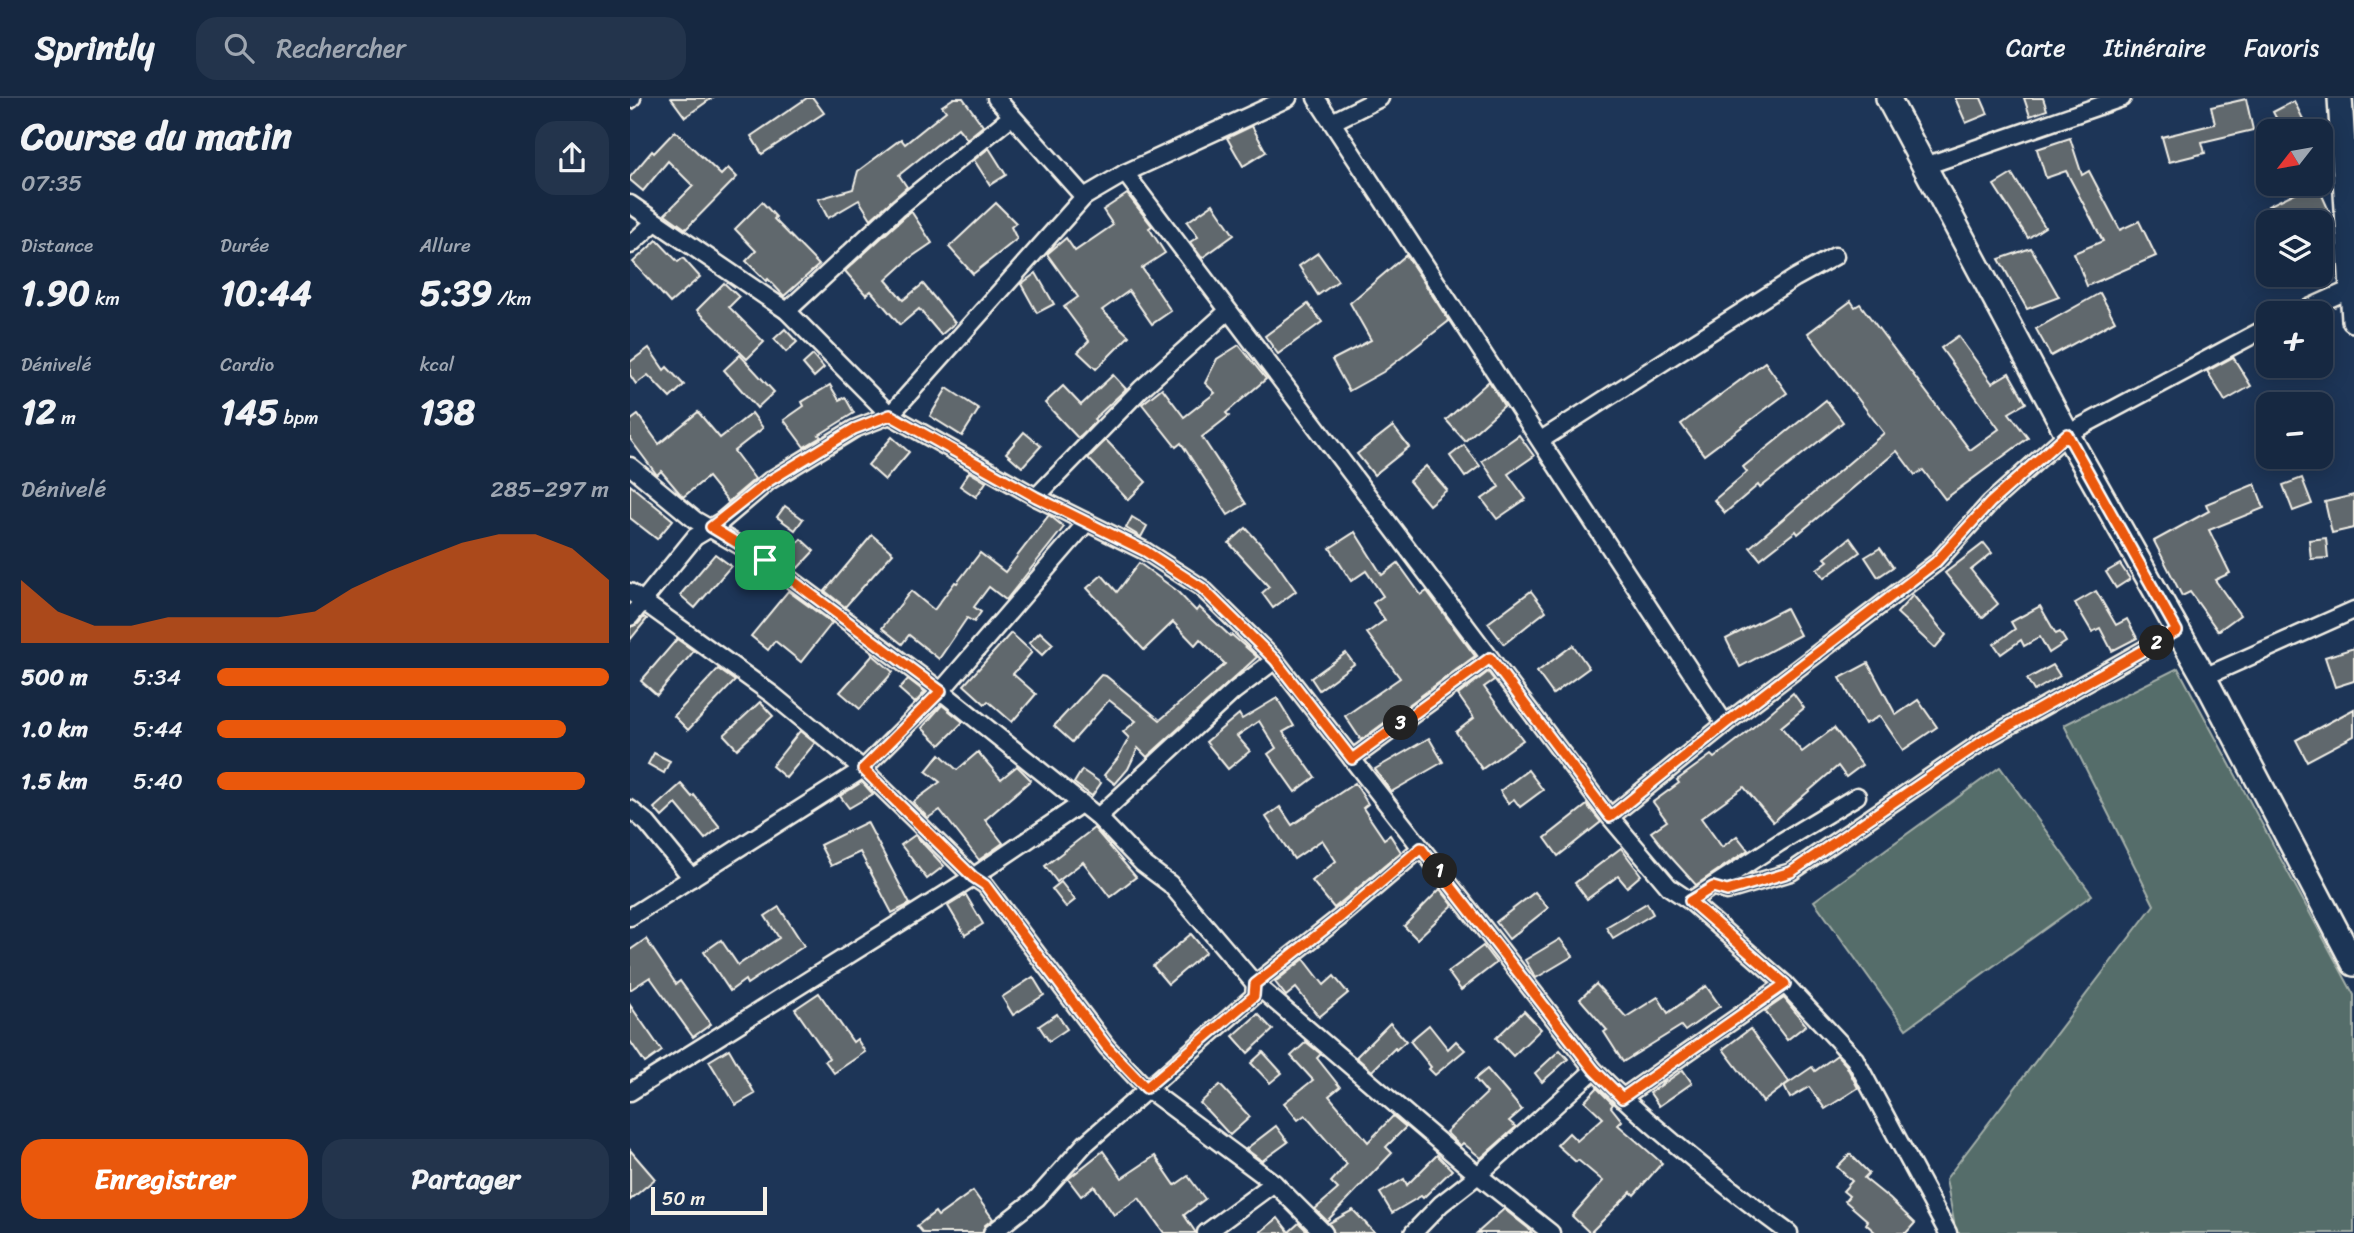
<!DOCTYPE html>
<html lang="fr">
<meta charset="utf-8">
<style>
:root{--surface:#162841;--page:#23344c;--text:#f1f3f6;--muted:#9ea6b1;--line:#35445a;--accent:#ea580c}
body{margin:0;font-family:Sriracha,sans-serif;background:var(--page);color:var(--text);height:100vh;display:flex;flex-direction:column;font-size:26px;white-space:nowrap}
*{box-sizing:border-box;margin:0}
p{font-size:23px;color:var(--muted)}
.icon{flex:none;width:38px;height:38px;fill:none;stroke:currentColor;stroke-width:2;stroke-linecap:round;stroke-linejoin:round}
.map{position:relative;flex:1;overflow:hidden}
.details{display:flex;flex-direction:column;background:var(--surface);width:630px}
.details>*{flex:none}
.needle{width:46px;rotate:239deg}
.controls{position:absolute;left:1626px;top:21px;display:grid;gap:14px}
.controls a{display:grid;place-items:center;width:77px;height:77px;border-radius:14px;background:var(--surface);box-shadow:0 4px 18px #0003,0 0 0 2px var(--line);font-size:35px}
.scale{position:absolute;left:21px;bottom:18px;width:116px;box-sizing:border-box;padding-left:7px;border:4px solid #f4f1e8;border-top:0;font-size:19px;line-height:24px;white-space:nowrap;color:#f4f1e8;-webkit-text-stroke:5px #1d3557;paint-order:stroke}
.pin{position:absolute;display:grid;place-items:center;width:60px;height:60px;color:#fff;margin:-30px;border-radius:14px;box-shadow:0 4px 10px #0006}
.km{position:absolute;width:35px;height:35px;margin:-18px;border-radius:50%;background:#222;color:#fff;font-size:19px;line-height:35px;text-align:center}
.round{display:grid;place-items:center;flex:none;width:74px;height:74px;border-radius:21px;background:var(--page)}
.overview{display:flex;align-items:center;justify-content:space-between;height:119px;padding:0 21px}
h1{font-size:38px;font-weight:700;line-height:52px}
.stats{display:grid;grid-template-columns:repeat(3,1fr);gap:10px;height:119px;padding:7px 21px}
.stats div{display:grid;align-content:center}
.stats b{font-size:35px;font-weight:700}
.stats small{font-size:19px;font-weight:400}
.stats p{font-size:19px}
.chart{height:196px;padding:14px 21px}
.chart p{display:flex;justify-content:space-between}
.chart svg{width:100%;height:126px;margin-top:7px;fill:var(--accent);opacity:.7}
.action{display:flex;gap:14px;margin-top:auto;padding:14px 21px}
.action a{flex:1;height:80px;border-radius:21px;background:var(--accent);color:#fff;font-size:28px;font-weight:700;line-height:80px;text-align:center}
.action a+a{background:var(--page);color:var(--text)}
ul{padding:0 21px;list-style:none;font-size:23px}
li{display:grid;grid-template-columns:112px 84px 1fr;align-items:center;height:52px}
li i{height:18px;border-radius:9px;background:var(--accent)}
header{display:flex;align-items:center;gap:42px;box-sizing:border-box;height:98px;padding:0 35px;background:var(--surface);border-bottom:2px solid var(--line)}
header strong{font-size:33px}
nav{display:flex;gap:38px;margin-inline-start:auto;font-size:24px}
.search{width:490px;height:63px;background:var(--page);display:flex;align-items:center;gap:18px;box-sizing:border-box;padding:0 24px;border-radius:21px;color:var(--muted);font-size:26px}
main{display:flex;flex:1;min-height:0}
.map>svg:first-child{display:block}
</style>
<header>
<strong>Sprintly</strong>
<div class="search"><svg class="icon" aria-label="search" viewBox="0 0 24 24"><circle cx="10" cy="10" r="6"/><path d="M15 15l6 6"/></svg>Rechercher</div>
<nav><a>Carte</a><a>Itinéraire</a><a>Favoris</a></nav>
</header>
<main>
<section class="details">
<div class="overview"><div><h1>Course du matin</h1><p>07:35</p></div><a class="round"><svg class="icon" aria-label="share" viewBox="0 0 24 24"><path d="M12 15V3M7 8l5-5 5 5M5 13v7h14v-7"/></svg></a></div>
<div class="stats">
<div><p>Distance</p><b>1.90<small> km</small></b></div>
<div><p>Durée</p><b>10:44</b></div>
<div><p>Allure</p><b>5:39<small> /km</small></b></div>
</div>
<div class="stats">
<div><p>Dénivelé</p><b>12<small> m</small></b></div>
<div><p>Cardio</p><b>145<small> bpm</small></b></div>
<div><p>kcal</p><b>138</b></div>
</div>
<div class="chart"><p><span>Dénivelé</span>285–297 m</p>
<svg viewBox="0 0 160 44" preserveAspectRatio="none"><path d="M0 44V22L10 33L20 38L30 38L40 35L50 35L60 35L70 35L80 33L90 25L100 19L110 14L120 9L130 6L140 6L150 11L160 22V44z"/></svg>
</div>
<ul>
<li><b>500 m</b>5:34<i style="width:100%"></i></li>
<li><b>1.0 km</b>5:44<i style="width:89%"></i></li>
<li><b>1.5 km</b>5:40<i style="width:94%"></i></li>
</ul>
<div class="action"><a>Enregistrer</a><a>Partager</a></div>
</section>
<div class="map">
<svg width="1724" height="1135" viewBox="0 0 1724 1135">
<rect width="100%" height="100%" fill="#1d3557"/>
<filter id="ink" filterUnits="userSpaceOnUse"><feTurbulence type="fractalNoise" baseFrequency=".0143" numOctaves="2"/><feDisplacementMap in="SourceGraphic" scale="14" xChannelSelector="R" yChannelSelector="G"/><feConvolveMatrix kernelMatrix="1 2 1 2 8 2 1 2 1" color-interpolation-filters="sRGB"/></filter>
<g filter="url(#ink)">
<!-- green -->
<g fill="#546d6a" stroke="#a4afa9" stroke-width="2">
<polygon points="1548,570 1724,897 1724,1135 1326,1135 1316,1081 1524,807 1434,627"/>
<polygon points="1370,669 1462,797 1276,931 1184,803"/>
</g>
<!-- building -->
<g fill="#61686d" stroke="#f4f1e8" stroke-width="2">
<polygon points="41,0 82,0 55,19"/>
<polygon points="177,0 183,0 194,15 132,56 121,38"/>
<polygon points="324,0 333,0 353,28 337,41 328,30 269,77 277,89 241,121 229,102 198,120 188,101 223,91 228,73 271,41 275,46 316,13 312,8"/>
<polygon points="1325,0 1351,0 1358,16 1336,25"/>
<polygon points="1394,0 1413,0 1417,12 1400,18"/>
<polygon points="1616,1 1623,32 1572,44 1575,55 1539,64 1532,39 1585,26 1581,9"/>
<polygon points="1664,3 1674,23 1653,33 1643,14"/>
<polygon points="622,28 636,54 613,68 597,40"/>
<polygon points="45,33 91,77 98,70 107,79 56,131 35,116 63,88 38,63 13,93 0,82 0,79 22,53 24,55"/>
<polygon points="1440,40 1452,77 1459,73 1490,132 1509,123 1526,158 1457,188 1444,155 1473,143 1436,73 1416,80 1407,51"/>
<polygon points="359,50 376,77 360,87 344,62"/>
<polygon points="1382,76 1415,129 1398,140 1364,87"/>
<polygon points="1684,86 1687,86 1700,115 1680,124 1646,124 1638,108"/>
<polygon points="497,96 522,128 519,130 535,155 512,170 541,213 522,226 499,193 472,212 499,238 466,271 448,254 459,243 434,209 448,199 417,156 436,140 445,153 483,127 473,112"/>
<polygon points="132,104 146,119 144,121 189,167 154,198 138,181 136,183 116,163 126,153 105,131"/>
<polygon points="366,105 386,125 381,129 387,141 343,176 319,149"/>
<polygon points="583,106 604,137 572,160 560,144 568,139 557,124"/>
<polygon points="281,113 302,145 280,160 256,182 273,202 293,186 325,225 311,237 289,211 270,227 241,193 236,197 215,173"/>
<polygon points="27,142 48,164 53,160 70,179 40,205 3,164"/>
<polygon points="1401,150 1429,199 1397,211 1369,161"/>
<polygon points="688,155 708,183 688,197 669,168"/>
<polygon points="776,157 819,223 753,274 719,293 702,262 741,242 720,205"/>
<polygon points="406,175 424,206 407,215 391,186"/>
<polygon points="94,185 109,199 99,209 134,244 117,261 67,212"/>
<polygon points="1470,195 1485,223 1421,258 1406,231"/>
<polygon points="1221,203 1225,209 1230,206 1340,352 1369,331 1311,250 1328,238 1362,285 1379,275 1396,305 1379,315 1398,340 1315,401 1293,372 1285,377 1267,353 1168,436 1166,433 1130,461 1120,449 1254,335 1178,235"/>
<polygon points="678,206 692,224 648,256 635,238"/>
<polygon points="155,231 167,244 156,254 144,241"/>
<polygon points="609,247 636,281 596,315 599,318 572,339 616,406 598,417 551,345 546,349 512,306 532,290 554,319 585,295 575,285 587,261"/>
<polygon points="19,250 34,272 37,269 54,287 40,300 18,277 6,286 0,277 0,264"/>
<polygon points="110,257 144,294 127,310 94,272"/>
<polygon points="183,257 194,270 184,279 173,266"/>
<polygon points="1603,259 1621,288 1595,303 1577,273"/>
<polygon points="1135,264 1157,295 1074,357 1051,326"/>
<polygon points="483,277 496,291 464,321 466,323 448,340 415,305 433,288 451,307"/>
<polygon points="859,283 874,308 835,343 816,322"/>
<polygon points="200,287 209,302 215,299 224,315 189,337 191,339 174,349 154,322 174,308 172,304"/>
<polygon points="317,290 349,311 332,338 300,318"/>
<polygon points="1196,302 1213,324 1130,390 1128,387 1095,415 1084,402 1117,374 1113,369"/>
<polygon points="68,314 90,340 122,315 133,330 104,353 125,381 98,404 78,379 53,399 31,373 27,377 0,341 0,323 8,317 29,346"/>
<polygon points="763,328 779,349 744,377 727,356"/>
<polygon points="394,334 411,348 392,369 376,355"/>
<polygon points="889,337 904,358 878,376 896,401 867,421 852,401 869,389 852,363"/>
<polygon points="262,339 279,354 255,382 238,367"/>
<polygon points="476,342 516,384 498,402 458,360"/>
<polygon points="834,347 850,368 835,379 820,358"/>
<polygon points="796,368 817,392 799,407 779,383"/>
<polygon points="339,374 356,384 346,399 330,388"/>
<polygon points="1672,380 1682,406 1663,413 1653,387"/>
<polygon points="1625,386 1634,410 1579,432 1600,475 1585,482 1610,517 1588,533 1560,494 1552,498 1524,443 1579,413 1576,406"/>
<polygon points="0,387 43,422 27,441 0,420"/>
<polygon points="1724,397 1724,430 1702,435 1695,404"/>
<polygon points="155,408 173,421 165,432 147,419"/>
<polygon points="419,417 434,429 376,502 359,489 344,509 351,514 344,524 337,520 309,561 279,537 272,546 252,530 281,493 304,512 325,484 327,485 350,455 375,474"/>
<polygon points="502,419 517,428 511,439 496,430"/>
<polygon points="616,430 643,460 666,493 643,510 632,495 639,489 599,445"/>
<polygon points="725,434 752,477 768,465 791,497 797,493 845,558 731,642 715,618 770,580 737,535 755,522 743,505 753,498 736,473 721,483 700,450"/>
<polygon points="242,437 263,455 215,509 195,493"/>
<polygon points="1220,440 1230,454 1194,480 1187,471 1198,463 1195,460"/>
<polygon points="1696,440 1698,460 1681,461 1679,442"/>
<polygon points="171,441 184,453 168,470 155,458"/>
<polygon points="1354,445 1362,455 1341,472 1368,506 1352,520 1315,475"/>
<polygon points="1250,450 1263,469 1248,479 1235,459"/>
<polygon points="85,456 101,468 65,510 50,497"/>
<polygon points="509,465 546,492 566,513 569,509 600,538 602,537 627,559 517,659 508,650 498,671 485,686 474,677 488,660 499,640 493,634 506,623 479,602 442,644 424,628 471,577 476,578 530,622 595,566 570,541 565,547 543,524 514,552 457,490 472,477 487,494"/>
<polygon points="1490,466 1500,481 1486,490 1476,474"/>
<polygon points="158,493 202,525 171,564 145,543 138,552 121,538"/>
<polygon points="901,493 916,513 874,546 858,525"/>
<polygon points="1466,493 1486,527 1497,521 1507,540 1482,553 1470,530 1462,534 1445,505"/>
<polygon points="1283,497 1316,537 1305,550 1267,515"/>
<polygon points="1410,508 1426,536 1430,534 1436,544 1419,555 1410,539 1394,548 1391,542 1371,556 1364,546 1385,531 1381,524"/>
<polygon points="1156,510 1170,537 1110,569 1096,541"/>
<polygon points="14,519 17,521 0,542 0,529 8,526"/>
<polygon points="410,534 423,546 412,557 399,545"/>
<polygon points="381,535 402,554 383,576 406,596 382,624 358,603 355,606 334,587"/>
<polygon points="47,541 64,553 27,597 11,583"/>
<polygon points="943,547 959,570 923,596 907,574"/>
<polygon points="1724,550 1724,583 1705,589 1695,559"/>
<polygon points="716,555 724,566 689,592 681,580"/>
<polygon points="243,557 263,574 230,611 210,594"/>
<polygon points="1238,565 1266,617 1288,602 1307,629 1273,652 1250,618 1235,626 1210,580"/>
<polygon points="1423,567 1430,578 1404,593 1397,581"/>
<polygon points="88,571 105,583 58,632 44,618"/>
<polygon points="858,574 864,582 854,589 893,642 852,671 826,634 844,620 828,597"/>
<polygon points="278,581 295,594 285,605 269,591"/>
<polygon points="1163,595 1174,610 1151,629 1172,654 1204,630 1232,667 1216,679 1208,668 1143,724 1114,689 1071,720 1092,749 1107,738 1118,752 1066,787 1039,757 1021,734 1037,723 1023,704 1049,685 1047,682 1081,657 1084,660 1114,637"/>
<polygon points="647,600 664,628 653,634 685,679 665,694 638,656 646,650 629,623 607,638 620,653 598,671 576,644 609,616 612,621"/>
<polygon points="130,604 143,618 107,651 94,637"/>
<polygon points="312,607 333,624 310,647 292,630"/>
<polygon points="1724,611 1724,638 1677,663 1666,642"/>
<polygon points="170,633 185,645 156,680 142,668"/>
<polygon points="799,640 813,664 761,694 745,671"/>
<polygon points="348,654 371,681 387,668 401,682 355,722 373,745 349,762 310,712 298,720 283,704 310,684 296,673 310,656 327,672"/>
<polygon points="24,655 40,663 34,675 18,666"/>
<polygon points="452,672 471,685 462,698 444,685"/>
<polygon points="898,672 913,692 890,709 884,701 878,705 870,693"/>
<polygon points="232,684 243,696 219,710 210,698"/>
<polygon points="725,685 738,706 733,710 754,741 760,737 771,754 704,810 682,783 706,763 692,742 664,761 636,719 650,709 662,727"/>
<polygon points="51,686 62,699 64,697 90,729 75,741 46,706 32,719 24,710"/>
<polygon points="957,707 971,724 928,758 915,740"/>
<polygon points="237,724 280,806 262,815 230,754 201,768 190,747"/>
<polygon points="464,730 506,779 480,799 453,764 427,784 415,768"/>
<polygon points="285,737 314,768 297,781 271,747"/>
<polygon points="991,750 1011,777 997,789 988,778 957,801 945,785"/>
<polygon points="431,784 445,802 436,809 422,791"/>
<polygon points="810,791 823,807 787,841 774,828"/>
<polygon points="905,794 918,810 879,841 866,824"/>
<polygon points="336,797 353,826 335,837 318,808"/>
<polygon points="1017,805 1023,816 983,840 976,829"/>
<polygon points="149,809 174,848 117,886 115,882 100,893 74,854 91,842 108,867 149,840 135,818"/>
<polygon points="561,836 576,854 538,886 523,868"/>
<polygon points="16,841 46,886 50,883 81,926 63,939 20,879 0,892 0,852"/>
<polygon points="930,841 943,858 906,880 895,862"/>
<polygon points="853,848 866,865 831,892 818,874"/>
<polygon points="674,861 694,887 704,878 718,895 689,919 666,890 656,898 645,884"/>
<polygon points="403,879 414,897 383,917 372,899"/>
<polygon points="966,886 996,919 1028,899 1038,915 1076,888 1090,908 1055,933 1051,928 993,964 974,934 977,932 950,901"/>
<polygon points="189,895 223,944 227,941 235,954 204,975 195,963 199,960 165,911"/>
<polygon points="1154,900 1176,927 1157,942 1135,913"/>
<polygon points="0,907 32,953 15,965 0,943"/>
<polygon points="894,913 911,931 883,958 866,940"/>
<polygon points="427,916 437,931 419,943 409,928"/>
<polygon points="628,916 643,932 618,955 603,938"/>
<polygon points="760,925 776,943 766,952 765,950 742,973 726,959"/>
<polygon points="799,927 818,951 826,943 835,952 805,977 799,971 801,969 780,943"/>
<polygon points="1120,931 1159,984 1133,1004 1093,951"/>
<polygon points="676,944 691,956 687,960 710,989 699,998 738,1044 763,1018 776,1029 756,1049 762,1055 697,1123 685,1111 708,1091 701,1084 717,1066 675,1017 668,1022 654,1005 683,982 661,958"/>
<polygon points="99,951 125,996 106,1007 79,963"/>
<polygon points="930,952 938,961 912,984 905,975"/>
<polygon points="633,954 652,975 640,985 621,965"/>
<polygon points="1207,957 1216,967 1228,990 1195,1011 1179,989 1160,1000 1154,988 1182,969 1185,973"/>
<polygon points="857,971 892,1012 879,1023 886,1029 851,1060 833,1045 830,1048 816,1034 857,995 845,981"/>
<polygon points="1053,972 1062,985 1029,1008 1020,995"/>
<polygon points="590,987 620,1019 600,1037 570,1005"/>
<polygon points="967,990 983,1006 981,1009 992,1023 988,1027 1032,1065 1004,1097 1001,1094 960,1135 942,1118 973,1083 948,1062 946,1064 927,1047 939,1035 947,1043 973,1020 955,1003"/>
<polygon points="646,1028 658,1044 632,1063 616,1051"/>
<polygon points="0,1052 25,1081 0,1102"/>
<polygon points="473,1053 492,1080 525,1058 545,1087 558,1078 575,1101 554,1117 566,1135 534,1135 509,1100 484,1117 464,1088 451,1098 438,1081"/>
<polygon points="1220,1056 1239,1075 1234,1080 1260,1101 1285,1125 1276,1135 1246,1135 1236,1126 1238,1123 1215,1103 1219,1098 1213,1093 1222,1083 1207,1069"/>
<polygon points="807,1057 822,1072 793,1100 791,1098 762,1115 750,1095 774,1081 777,1087"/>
<polygon points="343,1093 363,1121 355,1127 352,1135 293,1135 287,1128 305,1114 308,1118"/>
<polygon points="874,1111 898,1130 902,1135 847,1135"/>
<polygon points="723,1112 745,1135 704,1135 699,1125"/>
<polygon points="648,1120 659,1134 669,1125 679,1135 629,1135"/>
</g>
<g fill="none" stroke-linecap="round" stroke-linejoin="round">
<!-- street casing -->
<g stroke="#f4f1e8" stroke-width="21">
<g id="street">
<polyline points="366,0 454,99"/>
<polyline points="686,0 1095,626"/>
<polyline points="0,2 2,0"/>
<polyline points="702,24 750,0"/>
<polyline points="1295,68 1492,0"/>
<polyline points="495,75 980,719 1039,789 1060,803 1155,886 1225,961 1318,1135"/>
<path d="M0,106L157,213L260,317L406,399L515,453L572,490L645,562L964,972C1024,1032 1091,1085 1159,1135"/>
<polyline points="0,147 24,125"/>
<polyline points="157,213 268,110 381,19"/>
<polyline points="1668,215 1721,191"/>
<polyline points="911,342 1165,180 1205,158"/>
<polyline points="0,368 65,422 135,462 311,593 468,719 512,765 540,786 625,886 848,1077 921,1135"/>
<polyline points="406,399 511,291 598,213"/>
<polyline points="0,494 143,597 233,671 343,779 355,787 477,949 516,990 644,1085 694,1135"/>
<polyline points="0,519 65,439 92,423 139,383 224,331 260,317 454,99 495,75 658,0"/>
<polyline points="1574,579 1724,512"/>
<polyline points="722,661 860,560"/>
<polyline points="0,711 17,725 62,780"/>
<polyline points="468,719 604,593 645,562"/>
<polyline points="980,719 1095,626 1306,465 1360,405 1437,336 1638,229"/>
<polyline points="1083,788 1097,793 1161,774 1356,641 1547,533"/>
<polyline points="1060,803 1149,745 1227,698"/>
<polyline points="0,819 233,671 311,593 457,424"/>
<polyline points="0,994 343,779 452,705"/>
<polyline points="992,1000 1155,886"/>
<polyline points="362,1135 407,1100 455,1046 624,898 625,886 709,820 791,750"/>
<polyline points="576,1135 644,1085"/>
<polyline points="783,1135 811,1106 848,1077 964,972"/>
</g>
</g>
<!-- secondary casing -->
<g stroke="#f4f1e8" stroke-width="28">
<g id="secondary">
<polyline points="1258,0 1437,336 1574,579 1724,866"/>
<polyline points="1710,0 1724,222"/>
</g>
</g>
<!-- street -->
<use href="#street" stroke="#1d3557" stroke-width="16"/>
<!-- secondary -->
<use href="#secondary" stroke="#1d3557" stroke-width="23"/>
</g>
</g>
<g fill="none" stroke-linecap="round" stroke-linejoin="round" filter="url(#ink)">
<!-- route casing -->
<g stroke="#fff" stroke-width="14">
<polygon id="route" points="260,317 406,399 515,453 572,490 645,562 722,661 860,560 980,719 1095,626 1306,464 1360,405 1437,336 1547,533 1356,641 1161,774 1097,793 1083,789 1060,803 1155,886 992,1000 964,972 791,750 709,820 625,886 624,898 516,990 477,949 355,787 343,779 233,671 311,593 135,462 81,429 139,383 224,331"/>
</g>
<!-- route -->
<use href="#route" stroke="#ea580c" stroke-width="9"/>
</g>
</svg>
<div class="controls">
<a><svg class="needle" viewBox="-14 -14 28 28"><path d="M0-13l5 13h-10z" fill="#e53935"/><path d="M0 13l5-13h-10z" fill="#9ea6b1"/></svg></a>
<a><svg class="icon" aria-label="layers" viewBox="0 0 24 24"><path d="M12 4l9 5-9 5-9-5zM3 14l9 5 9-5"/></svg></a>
<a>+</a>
<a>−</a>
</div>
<div class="scale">50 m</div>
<div class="pin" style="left:135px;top:462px;background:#1e9e55"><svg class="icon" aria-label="arrive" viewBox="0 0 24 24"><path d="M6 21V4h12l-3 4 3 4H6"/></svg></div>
<b class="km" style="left:810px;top:773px">1</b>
<b class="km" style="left:1527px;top:545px">2</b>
<b class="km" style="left:771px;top:625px">3</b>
</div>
</main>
